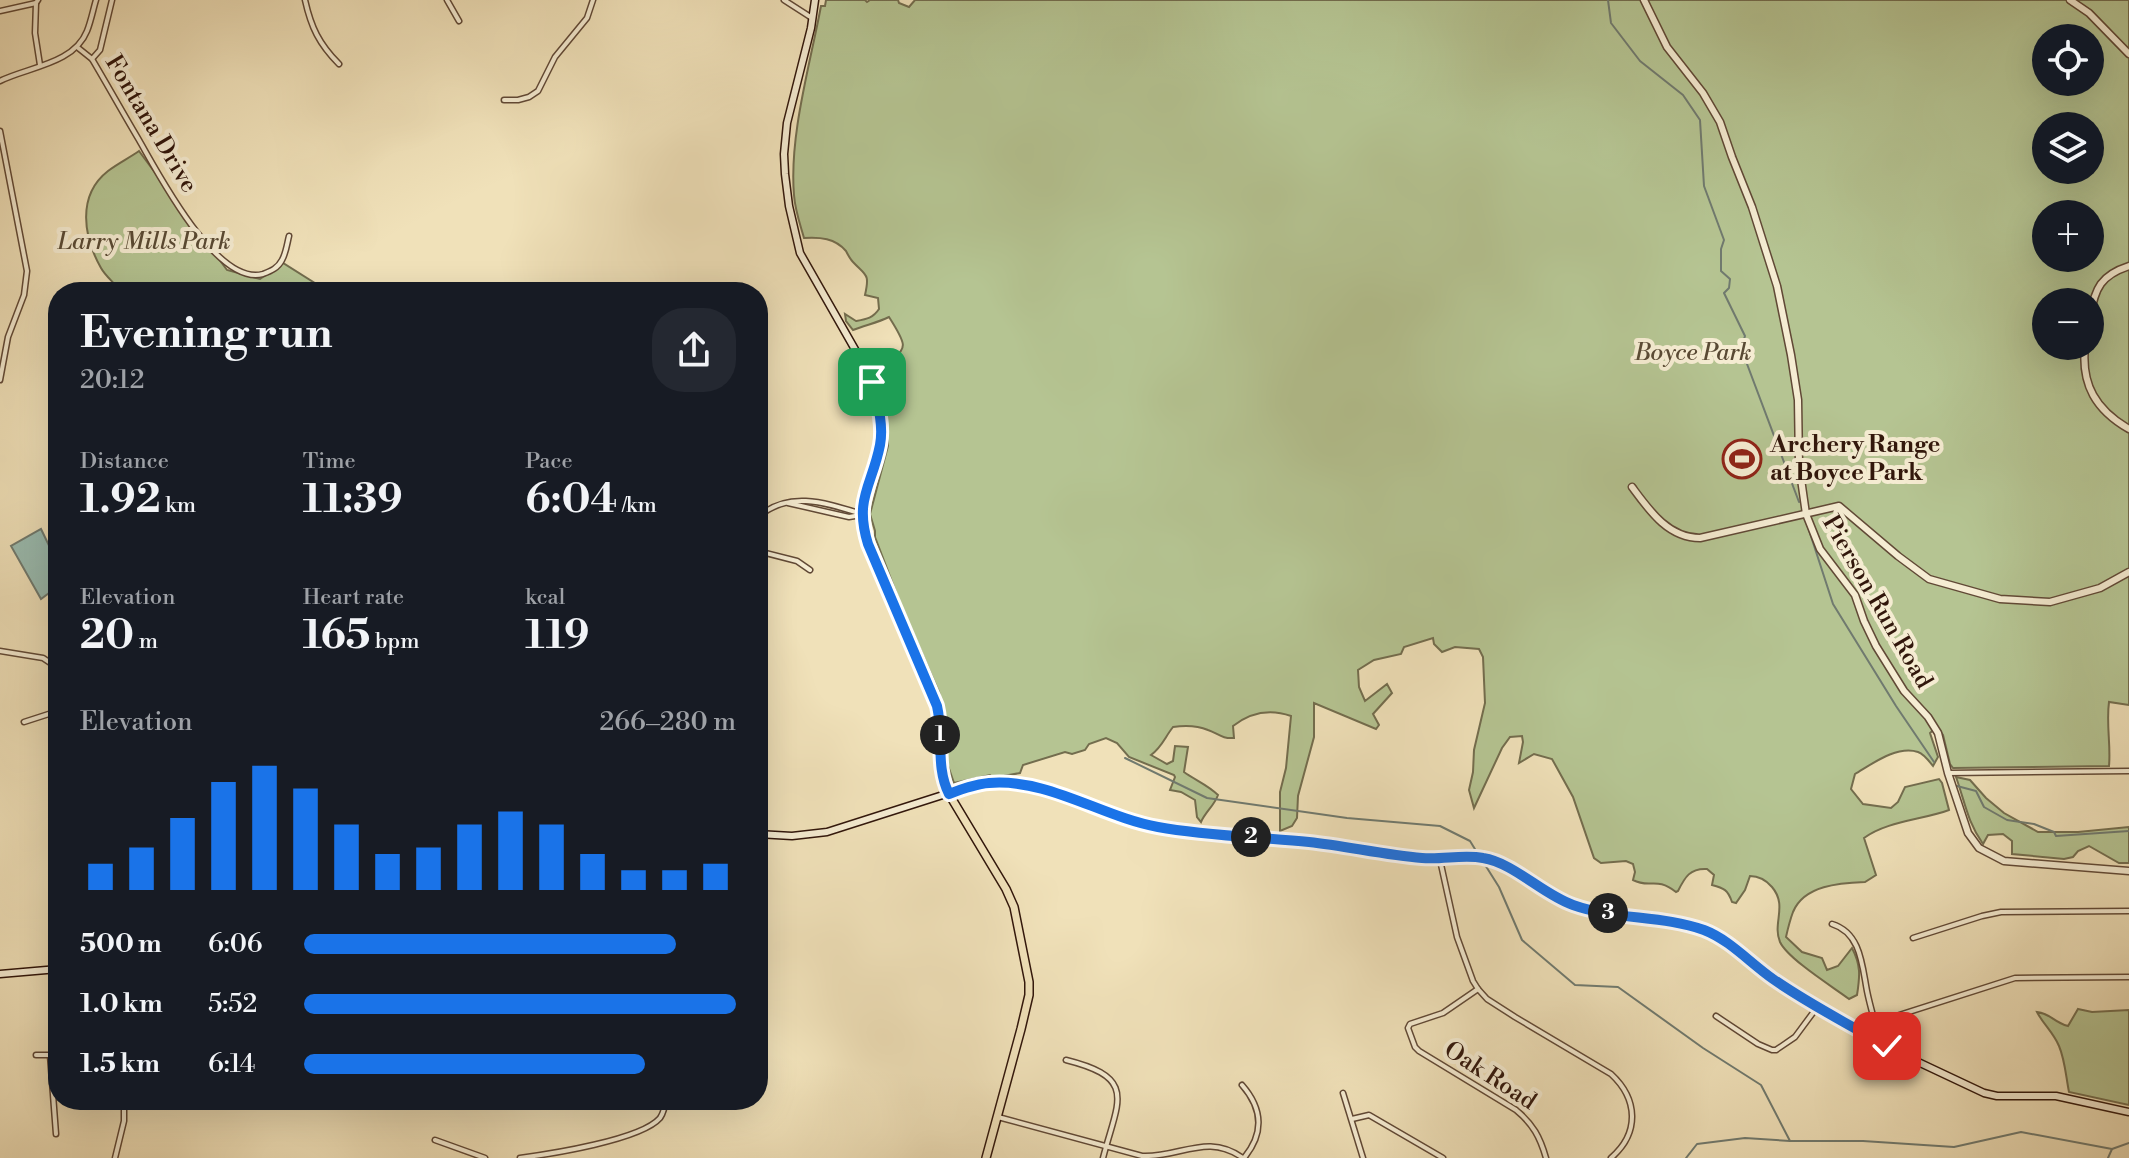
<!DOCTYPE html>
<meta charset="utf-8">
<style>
:root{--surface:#171b24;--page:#242831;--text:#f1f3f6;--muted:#9ea1a6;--accent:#1a73e8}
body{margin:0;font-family:"Libre Bodoni",serif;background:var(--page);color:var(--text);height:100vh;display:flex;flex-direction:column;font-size:30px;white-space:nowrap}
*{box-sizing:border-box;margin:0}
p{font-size:26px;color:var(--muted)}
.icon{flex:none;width:44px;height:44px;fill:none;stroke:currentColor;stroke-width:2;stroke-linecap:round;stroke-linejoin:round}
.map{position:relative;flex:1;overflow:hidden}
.side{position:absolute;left:48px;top:282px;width:720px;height:828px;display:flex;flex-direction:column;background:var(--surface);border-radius:32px;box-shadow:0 8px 32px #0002}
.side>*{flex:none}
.tools{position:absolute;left:2032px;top:24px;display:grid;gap:16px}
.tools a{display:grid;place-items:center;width:72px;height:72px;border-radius:50%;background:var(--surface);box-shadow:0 8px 32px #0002;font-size:40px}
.pin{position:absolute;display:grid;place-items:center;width:68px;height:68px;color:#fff;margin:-34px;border-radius:16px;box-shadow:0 4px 12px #0006}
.km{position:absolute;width:40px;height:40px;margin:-20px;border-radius:50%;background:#222;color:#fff;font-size:22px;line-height:40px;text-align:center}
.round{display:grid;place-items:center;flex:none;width:84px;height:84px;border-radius:32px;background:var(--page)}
.summary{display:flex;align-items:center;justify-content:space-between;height:136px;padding:0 32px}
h1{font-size:44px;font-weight:800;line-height:60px}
.metrics{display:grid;grid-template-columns:repeat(3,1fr);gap:12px;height:136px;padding:8px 32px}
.metrics div{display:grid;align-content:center}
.metrics b{font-size:40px;font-weight:800}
.metrics small{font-size:22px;font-weight:400}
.metrics p{font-size:22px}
.chart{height:224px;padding:16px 32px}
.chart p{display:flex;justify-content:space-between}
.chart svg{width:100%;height:144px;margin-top:8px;stroke:var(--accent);stroke-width:6}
ul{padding:0 32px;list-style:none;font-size:26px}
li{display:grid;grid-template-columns:128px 96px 1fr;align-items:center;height:60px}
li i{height:20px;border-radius:10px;background:var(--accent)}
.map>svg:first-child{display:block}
</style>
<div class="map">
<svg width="2129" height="1158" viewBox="0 0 2129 1158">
<rect width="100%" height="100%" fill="#f0e1b9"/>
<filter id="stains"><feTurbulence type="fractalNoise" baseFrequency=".0025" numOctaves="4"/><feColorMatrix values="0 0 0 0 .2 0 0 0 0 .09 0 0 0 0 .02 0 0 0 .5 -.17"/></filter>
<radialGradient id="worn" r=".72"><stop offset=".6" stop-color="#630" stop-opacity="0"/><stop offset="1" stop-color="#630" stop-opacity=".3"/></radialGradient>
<!-- green -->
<g fill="#b5c492" stroke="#736d4e" stroke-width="2" fill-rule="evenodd">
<path d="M826,0H865L867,2L870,0H898L899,3L909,7L915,0H2129V705L2109,702C2106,724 2111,745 2109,766L1953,768L1950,764L1943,735L1937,727L1930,733L1938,757L1933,766C1929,761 1924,754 1918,752C1897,745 1872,764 1855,774L1851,789L1863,804L1891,808L1898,802L1905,787L1939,779L1942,783L1949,810C1922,820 1887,821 1864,838L1876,875L1865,882C1840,883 1804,885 1793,912C1790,920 1788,928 1786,937L1802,952L1822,958L1827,970L1838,966L1852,948C1861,965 1860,976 1857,995L1849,999C1833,987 1788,959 1780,942C1772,923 1788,906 1772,887C1766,880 1760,876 1750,876L1745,890L1736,903L1732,902C1728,890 1724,888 1712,885L1714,875L1707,869C1690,868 1685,877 1678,891L1676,892C1656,876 1650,889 1633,880L1635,872L1633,864L1626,861L1601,863L1594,858L1573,797L1552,759L1534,754L1519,763L1523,742L1522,736L1510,737L1502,748L1474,808L1469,790L1473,772L1474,750L1485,703L1483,657L1479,649L1455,647L1442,652L1434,644L1433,638L1404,647L1401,654L1374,660L1358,670L1359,687L1365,701L1387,684L1392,693L1373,714L1379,725L1376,729L1314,703V737L1298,796L1297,818L1292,826L1280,831V792L1286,768L1291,716C1271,709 1251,712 1233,726L1234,738C1222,739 1219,734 1208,730C1196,725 1186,725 1173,727C1165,737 1162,747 1151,755L1167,764L1173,761L1175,746L1188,747L1184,772C1195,780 1208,785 1218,795C1214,806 1206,811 1201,822L1197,817L1195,800L1181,792L1170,790L1175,777L1174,775L1129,757L1117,743L1106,738L1089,744L1085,750L1072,754L1065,752L1023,765L1020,773L993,778L990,775L954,783L945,757V722L939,692L902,608L875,537V531L870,514L888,446L883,382L880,381L878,374C902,345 914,356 889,317C877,323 865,325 853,330L846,321L845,314L856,321C867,319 873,318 879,309L878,298L865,295C870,273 866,276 853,262C850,259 848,255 846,251C835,238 820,237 804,238C800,224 795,210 794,195C789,136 810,65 821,6H825ZM2046,38H2090V82H2046ZM2046,126H2090V170H2046ZM2046,214H2090V258H2046ZM2046,302H2090V346H2046Z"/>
<path d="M139,151L227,270L260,279L283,263L329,292H121C115,283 106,277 101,268C84,238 76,196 108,171C117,164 129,158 139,151Z"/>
<path d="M1956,777L1970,780L1986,798L2004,813L2038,832H2078L2129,827V863H2119L2089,846L2078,851L2073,857L2064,859L2012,854V841L2003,834L1988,835L1983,844C1967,821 1965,802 1956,777Z"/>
<path d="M2078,1009L2092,1012L2129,1010V1105L2069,1092C2066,1077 2065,1060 2059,1046C2053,1032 2043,1024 2037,1012C2052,1014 2053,1022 2068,1026Z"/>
</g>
<!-- water -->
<polygon fill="#9abdb2" stroke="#707a6f" stroke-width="2" points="41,529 56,560 57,587 41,599 11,546"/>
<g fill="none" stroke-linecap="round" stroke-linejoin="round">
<!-- stream -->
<g stroke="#707a6f" stroke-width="2">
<polyline points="1608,0 1611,23 1640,61 1683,95 1700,120 1704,186 1724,240 1721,249 1721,271 1730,279 1729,288 1724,293 1745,336 1741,348 1799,502"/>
<polyline points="1807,524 1833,604 1896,706 1934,762"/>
<polyline points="1125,758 1207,798 1347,818 1440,826 1470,841 1478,854"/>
<polyline points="1957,786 1976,791 1984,807 2007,820 2034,824 2054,832 2056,836 2129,831"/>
<polyline points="1482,860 1499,887 1522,940 1575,985 1618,987 1703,1048 1761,1085 1790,1141"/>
<polyline points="1686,1158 1697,1144 1745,1138 1790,1141 1863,1141 1954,1147 2021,1132 2112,1149 2129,1143"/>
<polyline points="2108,1158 2112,1149"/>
</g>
<!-- minor casing -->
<g stroke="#614936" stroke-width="7">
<g id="minor">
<polyline points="38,0 36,3 35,33 40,65"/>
<path d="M305,0C311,27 319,44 339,64"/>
<polyline points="447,0 459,21"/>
<polyline points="784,0 812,18"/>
<polyline points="0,11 36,3"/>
<path d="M77,47L92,59C108,86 123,113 139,140C158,173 217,287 263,274C271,271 278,268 282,260C286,253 287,244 289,236"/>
<polyline points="92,59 100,50 112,0"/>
<path d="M0,81C28,67 74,64 87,31C91,21 93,10 96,0"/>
<polyline points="504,100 518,100 529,97 538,91 555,57 587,18 593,0"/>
<polyline points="0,131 27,271 24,295 8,337 0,380"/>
<polyline points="788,503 849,517 861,515"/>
<path d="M758,517C789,490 826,503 862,514"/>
<polyline points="758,551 797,561 810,570"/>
<polyline points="0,651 43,658 58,668"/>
<polyline points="24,722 58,711"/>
<polyline points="1948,773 2129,771"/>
<path d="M1440,860L1457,937L1473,981L1478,989L1487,999L1515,1017L1611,1074C1638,1099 1640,1133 1611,1158"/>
<path d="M1832,924C1861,933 1862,965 1867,991C1869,1001 1872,1012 1875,1023"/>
<polyline points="1913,938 1982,916 2001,912 2129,911"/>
<path d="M1478,989L1443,1013L1410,1024L1408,1028L1415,1047L1419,1051L1516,1110C1533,1124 1540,1137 1546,1158"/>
<polyline points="1716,1016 1758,1044 1772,1050 1776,1050 1795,1037 1818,1006"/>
<polyline points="1860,1029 1865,1026 2015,978 2129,977"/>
<polyline points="36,1055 58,1055"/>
<polyline points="50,1055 56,1134"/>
<path d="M1066,1060C1138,1078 1118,1100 1103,1158"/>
<path d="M1242,1085C1263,1109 1264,1134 1244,1158"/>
<polyline points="1343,1093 1363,1158"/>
<path d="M998,1117L1142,1156C1180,1158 1207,1132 1243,1158"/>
<polyline points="1352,1119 1369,1115 1443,1158"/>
<polyline points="435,1140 485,1158"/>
<polyline points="115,1158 124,1121 124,1100"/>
<path d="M520,1158C550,1154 641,1140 660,1118C664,1112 665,1107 665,1100"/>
</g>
</g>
<!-- tertiary casing -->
<g stroke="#614936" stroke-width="9">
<g id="tertiary">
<polyline points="1644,0 1667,47 1703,93 1720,122 1732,157 1752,207 1777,286 1791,355 1798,400 1799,465 1806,514 1820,549 1855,595 1864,621 1876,646 1904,691 1928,717 1938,733 1948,773 1968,833 1979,848 2004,861 2129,871"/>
<polyline points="2070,0 2089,13 2129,54"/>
<path d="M2090,316C2095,288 2101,275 2129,266"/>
<path d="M2085,346C2081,385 2096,410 2129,429"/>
<path d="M1632,487C1649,510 1668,538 1700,538L1839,506L1898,556L1929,579L2000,599L2050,602L2100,588L2129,572"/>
</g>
</g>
<!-- secondary casing -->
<g stroke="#31160b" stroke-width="9">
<g id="secondary">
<path d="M815,0L811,28L787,123L784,154L785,174L789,206L800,253L865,367L876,396L881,424L880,447L862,514L868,544L937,706C944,736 935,765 949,794"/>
<path d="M758,834L792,836L827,832L971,786C1041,773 1107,819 1175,830L1306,842L1420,858L1440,860L1475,857"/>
<polyline points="1484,858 1504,866 1544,891 1574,905 1605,913 1672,923 1705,931 1724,941 1776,981 1859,1030 1899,1053 1984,1093 1997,1096 2056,1096 2129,1112"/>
<polyline points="0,974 58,969"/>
</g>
</g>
<!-- primary casing -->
<g stroke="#31160b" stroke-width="10">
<g id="primary">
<polyline points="949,794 1006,889 1014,907 1029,982 1029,995 1021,1029 986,1158"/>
<polyline points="1475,857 1484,858"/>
</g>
</g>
<!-- minor -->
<use href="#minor" stroke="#f5ecd2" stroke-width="4"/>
<!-- tertiary -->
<use href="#tertiary" stroke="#f5ecd2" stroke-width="6"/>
<!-- secondary -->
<use href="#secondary" stroke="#f5ecd2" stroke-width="6"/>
<!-- primary -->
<use href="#primary" stroke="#f0e1b9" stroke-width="7"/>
</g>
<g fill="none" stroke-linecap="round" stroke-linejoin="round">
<!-- route casing -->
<g stroke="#fff" stroke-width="16">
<path id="route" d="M872,382C877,402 884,424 880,445C872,486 854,499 868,544L937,706C944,736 935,766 949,794C962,789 975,784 989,783C1048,778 1102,817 1158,827C1207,836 1259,837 1309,842C1347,846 1384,855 1422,858C1442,860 1463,854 1483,858C1514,863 1542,894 1573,905C1615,920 1662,915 1704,930C1730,940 1750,963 1773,979C1809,1004 1849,1025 1887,1046"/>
</g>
<!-- route -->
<use href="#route" stroke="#1a73e8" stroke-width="10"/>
</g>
<!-- icons -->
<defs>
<g id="stadium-ring" transform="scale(2)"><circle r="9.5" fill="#f5ecd2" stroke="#8f2418" stroke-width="1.5"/><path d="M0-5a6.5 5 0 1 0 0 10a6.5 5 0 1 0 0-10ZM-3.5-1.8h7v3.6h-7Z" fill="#8f2418"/></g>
</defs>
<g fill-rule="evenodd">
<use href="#stadium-ring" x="1742" y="459"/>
</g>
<g text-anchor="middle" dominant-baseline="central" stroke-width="8" stroke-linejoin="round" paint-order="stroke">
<!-- street labels -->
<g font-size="24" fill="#31160b" stroke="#f5ecd2">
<text transform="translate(151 124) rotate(59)">Fontana Drive</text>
<text transform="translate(1877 602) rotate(60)">Pierson Run Road</text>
<text transform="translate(1490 1076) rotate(33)">Oak Road</text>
</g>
<!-- park labels -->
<g font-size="24" font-style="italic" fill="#594a34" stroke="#f5ecd2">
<text x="144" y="242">Larry Mills Park</text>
<text x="1693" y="353">Boyce Park</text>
</g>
<!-- poi labels -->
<g font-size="24" font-weight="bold" fill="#31160b" stroke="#f5ecd2" text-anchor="start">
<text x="1770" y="445">Archery Range<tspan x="1770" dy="28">at Boyce Park</tspan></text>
</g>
</g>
<rect width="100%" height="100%" filter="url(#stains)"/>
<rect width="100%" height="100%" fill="url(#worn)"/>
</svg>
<div class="tools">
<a><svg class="icon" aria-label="locate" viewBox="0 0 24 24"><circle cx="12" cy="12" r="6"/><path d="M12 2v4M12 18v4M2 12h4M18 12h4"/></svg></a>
<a><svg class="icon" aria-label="layers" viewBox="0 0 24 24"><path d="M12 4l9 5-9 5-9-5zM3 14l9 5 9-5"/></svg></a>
<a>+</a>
<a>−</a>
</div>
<div class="pin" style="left:872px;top:382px;background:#1e9e55"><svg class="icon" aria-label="arrive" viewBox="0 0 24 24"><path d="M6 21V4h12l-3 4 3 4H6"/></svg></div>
<div class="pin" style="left:1887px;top:1046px;background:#d93025"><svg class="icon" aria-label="check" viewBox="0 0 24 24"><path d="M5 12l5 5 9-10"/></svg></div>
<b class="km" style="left:940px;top:735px">1</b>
<b class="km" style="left:1251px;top:837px">2</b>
<b class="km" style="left:1608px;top:913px">3</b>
<section class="side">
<div class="summary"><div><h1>Evening run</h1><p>20:12</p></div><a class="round"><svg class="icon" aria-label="share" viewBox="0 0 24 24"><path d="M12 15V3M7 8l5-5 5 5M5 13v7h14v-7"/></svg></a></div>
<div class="metrics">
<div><p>Distance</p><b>1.92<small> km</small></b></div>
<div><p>Time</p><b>11:39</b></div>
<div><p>Pace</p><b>6:04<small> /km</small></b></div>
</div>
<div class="metrics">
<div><p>Elevation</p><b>20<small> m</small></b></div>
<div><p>Heart rate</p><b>165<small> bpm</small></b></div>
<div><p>kcal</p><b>119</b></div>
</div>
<div class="chart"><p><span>Elevation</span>266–280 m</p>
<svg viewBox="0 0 160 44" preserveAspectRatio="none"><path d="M5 44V36M15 44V31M25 44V22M35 44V11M45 44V6M55 44V13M65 44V24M75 44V33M85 44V31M95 44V24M105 44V20M115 44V24M125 44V33M135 44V38M145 44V38M155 44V36"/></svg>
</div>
<ul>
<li><b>500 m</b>6:06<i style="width:86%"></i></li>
<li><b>1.0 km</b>5:52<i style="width:100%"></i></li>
<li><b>1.5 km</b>6:14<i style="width:79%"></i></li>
</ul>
</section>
</div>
